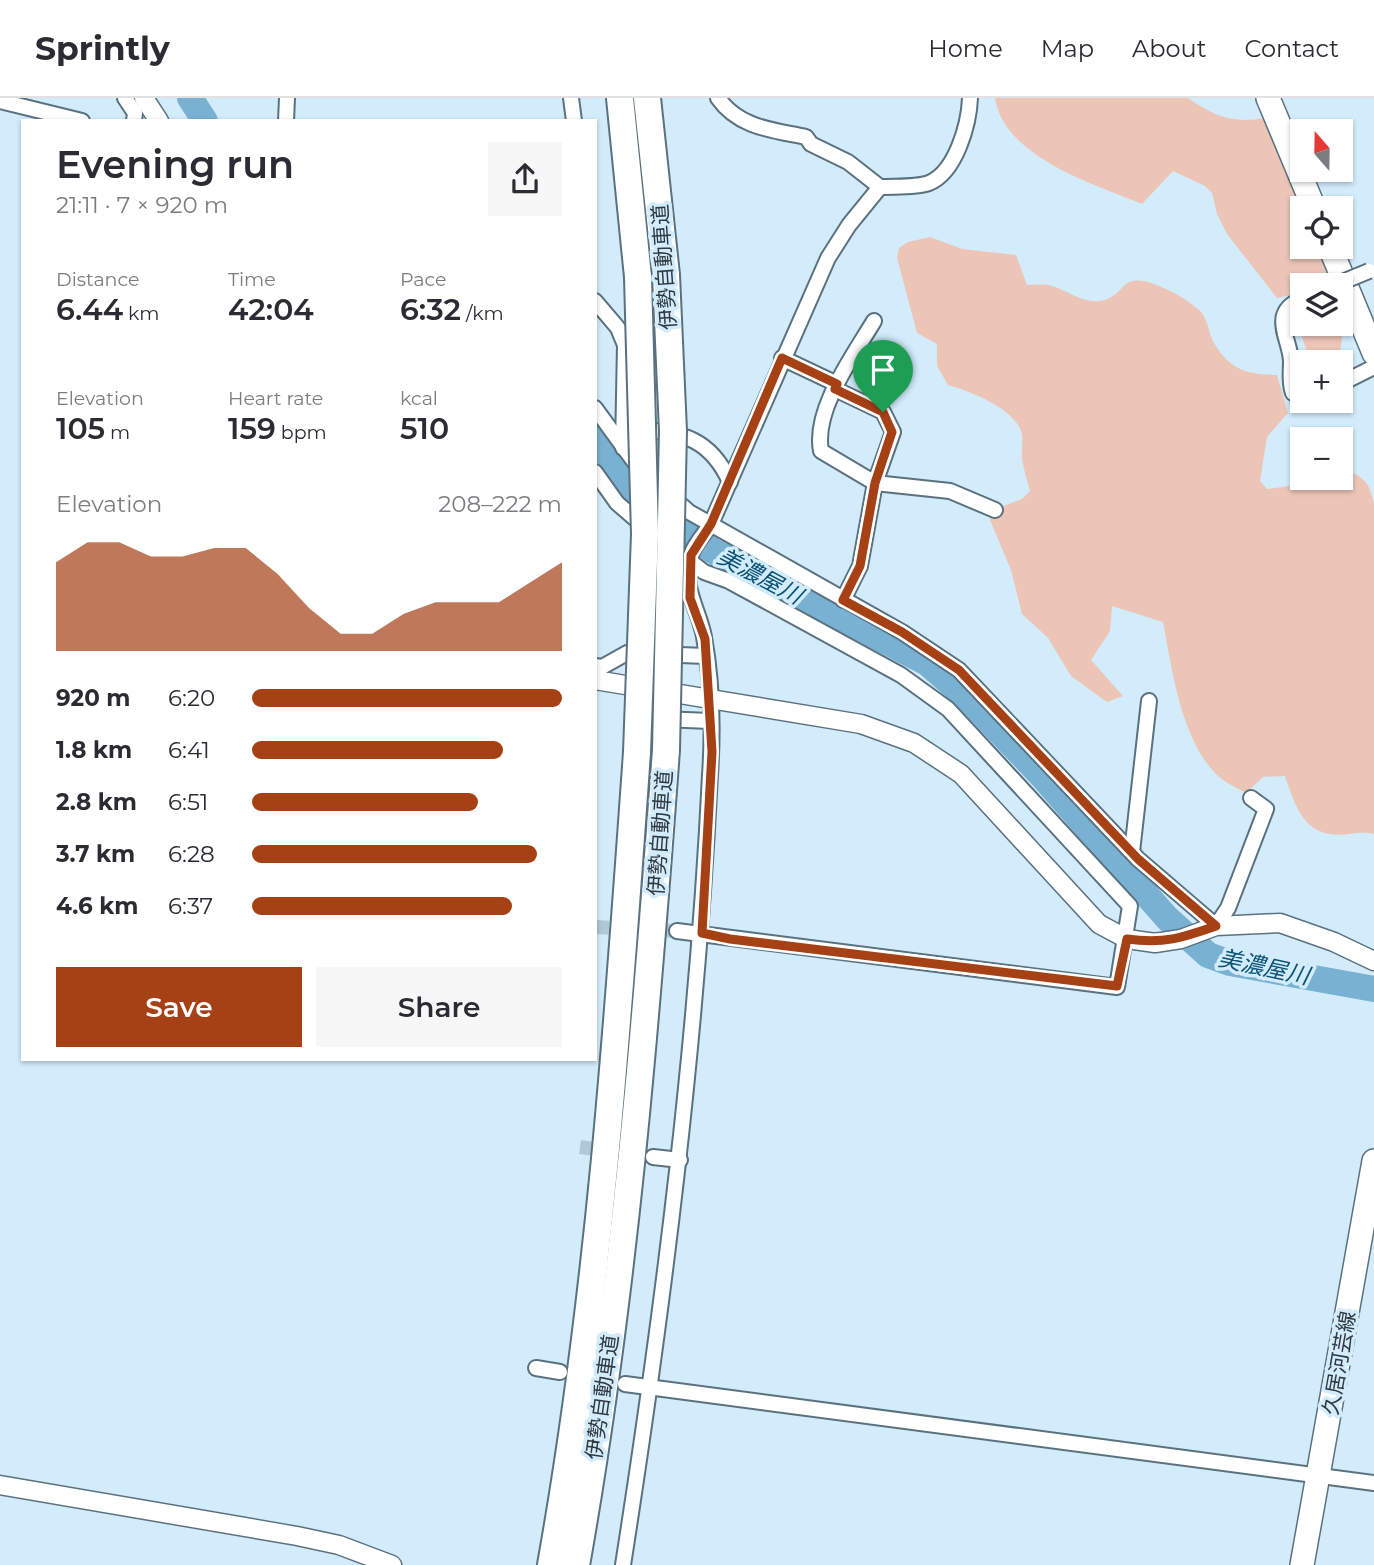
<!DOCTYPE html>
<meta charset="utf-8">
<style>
:root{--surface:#fff;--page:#f7f7f7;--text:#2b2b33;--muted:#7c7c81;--line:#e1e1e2;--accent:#a64015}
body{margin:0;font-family:Montserrat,"Noto Sans JP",sans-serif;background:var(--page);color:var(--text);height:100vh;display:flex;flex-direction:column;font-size:26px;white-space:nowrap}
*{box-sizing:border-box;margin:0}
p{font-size:23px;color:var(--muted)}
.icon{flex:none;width:38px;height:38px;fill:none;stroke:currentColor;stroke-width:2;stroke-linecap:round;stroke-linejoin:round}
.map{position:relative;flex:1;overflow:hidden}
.sheet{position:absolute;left:21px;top:21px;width:576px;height:942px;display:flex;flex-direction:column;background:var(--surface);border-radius:0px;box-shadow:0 2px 5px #0004}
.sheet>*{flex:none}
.needle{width:46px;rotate:340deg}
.buttons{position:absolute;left:1290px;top:21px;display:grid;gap:14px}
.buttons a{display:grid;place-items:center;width:63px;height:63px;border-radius:0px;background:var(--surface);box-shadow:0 2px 5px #0004;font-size:35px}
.pin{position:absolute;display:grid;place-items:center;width:60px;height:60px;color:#fff;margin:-72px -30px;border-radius:50% 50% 50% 0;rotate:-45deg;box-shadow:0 0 7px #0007}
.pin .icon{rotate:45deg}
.round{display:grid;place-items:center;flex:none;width:74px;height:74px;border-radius:0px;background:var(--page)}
.overview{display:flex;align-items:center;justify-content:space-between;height:119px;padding:0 35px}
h1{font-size:38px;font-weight:600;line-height:52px}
.figures{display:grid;grid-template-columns:repeat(3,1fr);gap:10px;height:119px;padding:7px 35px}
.figures div{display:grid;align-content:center}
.figures b{font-size:30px;font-weight:600}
.figures small{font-size:19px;font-weight:400}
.figures p{font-size:19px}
.chart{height:196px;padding:14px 35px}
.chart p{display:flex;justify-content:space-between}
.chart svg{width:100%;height:126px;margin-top:7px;fill:var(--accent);opacity:.7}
.cta{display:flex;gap:14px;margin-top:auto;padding:14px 35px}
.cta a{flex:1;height:80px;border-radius:0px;background:var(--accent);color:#fff;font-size:28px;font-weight:600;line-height:80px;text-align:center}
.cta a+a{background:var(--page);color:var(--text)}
ul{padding:0 35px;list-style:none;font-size:23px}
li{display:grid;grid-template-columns:112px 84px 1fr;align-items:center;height:52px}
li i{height:18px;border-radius:9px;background:var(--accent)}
header{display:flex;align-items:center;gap:42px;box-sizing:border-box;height:98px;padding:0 35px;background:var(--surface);border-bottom:2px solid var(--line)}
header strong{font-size:33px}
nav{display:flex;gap:38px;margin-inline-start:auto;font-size:24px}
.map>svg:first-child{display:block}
</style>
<header>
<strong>Sprintly</strong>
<nav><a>Home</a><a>Map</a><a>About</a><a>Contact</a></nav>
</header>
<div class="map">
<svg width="1374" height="1467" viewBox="0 0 1374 1467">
<rect width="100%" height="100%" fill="#d2ecfc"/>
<!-- green -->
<g fill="#ecc5b7">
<path d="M995,0H1188C1213,18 1234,26 1265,20L1302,110V149H1319L1331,187H1302V226H1340C1343,240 1343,254 1332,264H1310L1299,229L1300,195L1277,200L1227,136L1217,116L1212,95L1205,88L1173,73L1142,106C1093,86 1004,59 995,0Z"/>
<path d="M930,139L962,151L1016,157L1027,187C1034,187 1042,186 1048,187C1065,190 1082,206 1100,203C1129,198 1117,168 1166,191C1176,195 1195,207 1202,215C1208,224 1209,236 1214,245C1231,273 1247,276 1277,277L1288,315L1267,339L1260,383L1267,391C1293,389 1314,380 1340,380L1341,371C1363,378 1369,382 1374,406V736C1359,732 1345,739 1330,736C1301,732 1293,701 1285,678L1263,679L1246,695C1237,690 1226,685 1218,678C1181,643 1172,571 1163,524L1112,508L1110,533L1091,562L1123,598L1107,604L1071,578L1048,540L1022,516L1011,472L990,422L993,412L1022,401L1030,393C1027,383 1024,372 1022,361C1021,352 1024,342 1021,333C1013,310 970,293 948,287L937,268V246L917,235L897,160L899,150L908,144Z"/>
</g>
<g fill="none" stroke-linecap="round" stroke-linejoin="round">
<!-- river -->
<g stroke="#79b1d2" stroke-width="26">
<polyline points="190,0 205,23"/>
<polyline points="595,341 622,382 713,453 927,565 966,599 1040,676 1167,820 1208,857 1230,865 1374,891"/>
</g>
<!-- minor-tunnel -->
<g stroke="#b1c8d6" stroke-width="14" stroke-dasharray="14 7" stroke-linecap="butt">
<polyline points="595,829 677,833"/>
<polyline points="580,1049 653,1059"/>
</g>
<!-- minor casing -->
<g stroke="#5a717f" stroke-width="18">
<g id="minor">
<polyline points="125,0 135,15 134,23"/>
<polyline points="571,0 574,23"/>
<path d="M718,0C739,30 773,32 806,39L811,46L848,64L880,89"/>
<polyline points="0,3 82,23"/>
<polyline points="286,23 287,0"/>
<path d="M1302,201C1268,215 1290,240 1291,263C1291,275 1289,284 1293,295L1302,299"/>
<polyline points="595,203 618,230 625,247 623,350"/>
<path d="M874,223C853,258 813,312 821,353L875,385L950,393L995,412"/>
<polyline points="782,260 837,286"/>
<polyline points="1340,286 1374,269"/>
<polyline points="835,291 883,314 893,334 875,385 860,468 843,502"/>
<polyline points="595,310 638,369 689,414 902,534 959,572 1138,761 1216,828 1228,810 1266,711 1251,700"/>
<path d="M638,332C683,333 711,342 730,384"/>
<polyline points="595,374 617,405 647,431"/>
<polyline points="595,568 602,569 627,555 706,558"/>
<polyline points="662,621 710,623"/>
<polyline points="1132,754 1149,603"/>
<polyline points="677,833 1117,889 1130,808 948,611 901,577 729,483 704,474 686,460"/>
<polyline points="653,1059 680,1062"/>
<polyline points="536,1270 560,1274"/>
<polyline points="625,1286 1374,1385"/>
<path d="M623,1467C664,1205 697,942 710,677C713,632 712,583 704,539C699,511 681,490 691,457C694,447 705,435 711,426L828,160L849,127L880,89C895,88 915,90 929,85C956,74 969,26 970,0"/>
</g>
</g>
<!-- tertiary casing -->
<g stroke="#5a717f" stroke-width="21">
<g id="tertiary">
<polyline points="144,0 159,23"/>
<polyline points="595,582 861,626 914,645 961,676 1099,826 1127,841 1155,845 1181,841 1216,828 1280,825 1334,844 1374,863"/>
<polyline points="0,1387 297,1438 339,1447 392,1467"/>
</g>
</g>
<!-- primary casing -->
<g stroke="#5a717f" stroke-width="26">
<g id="primary">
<polyline points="1268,0 1314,110"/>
<polyline points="1330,149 1374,255"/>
<polyline points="1302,1467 1374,1063"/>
</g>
</g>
<!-- motorway casing -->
<g stroke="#5a717f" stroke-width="30">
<g id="motorway">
<polyline points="620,0 638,179"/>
<polyline points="647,0 666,177"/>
<path d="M551,1467C599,1199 618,926 637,654"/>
<path d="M576,1467C624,1197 646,925 666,652"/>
</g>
</g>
<!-- minor -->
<use href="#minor" stroke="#fff" stroke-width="14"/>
<!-- tertiary -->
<use href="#tertiary" stroke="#fff" stroke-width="18"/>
<!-- primary -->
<use href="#primary" stroke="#fff" stroke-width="23"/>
<!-- motorway -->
<use href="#motorway" stroke="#fff" stroke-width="26"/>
<!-- minor-bridge casing -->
<g stroke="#5a717f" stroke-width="18" stroke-linecap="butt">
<polyline id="minor-bridge" points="1335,187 1369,173"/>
</g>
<!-- motorway-bridge casing -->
<g stroke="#5a717f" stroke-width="30" stroke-linecap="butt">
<g id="motorway-bridge">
<polyline points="666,652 673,333 666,177"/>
<polyline points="637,654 645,436 638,179"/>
</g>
</g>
<!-- minor-bridge -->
<use href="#minor-bridge" stroke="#fff" stroke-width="14"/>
<!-- motorway-bridge -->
<use href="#motorway-bridge" stroke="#fff" stroke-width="26"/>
</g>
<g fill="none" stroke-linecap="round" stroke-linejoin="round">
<!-- route casing -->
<g stroke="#fff" stroke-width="14">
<path id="route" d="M782,260L837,286L835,291L883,314L892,334L875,385L860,468L843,502L902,534L959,572L1138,761L1216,828C1182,840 1164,846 1127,841L1117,888L730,841L702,835L712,654L705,541L690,500L691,457L711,426Z"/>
</g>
<!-- route -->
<use href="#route" stroke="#a64015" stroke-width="9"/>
</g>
<g text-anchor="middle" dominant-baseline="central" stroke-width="7" stroke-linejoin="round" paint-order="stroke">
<!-- street labels -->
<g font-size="21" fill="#2f393f" stroke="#d2ecfc">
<text transform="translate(664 169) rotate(-94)">伊勢自動車道</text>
<text transform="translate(660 735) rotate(-86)">伊勢自動車道</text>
<text transform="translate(1339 1265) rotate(-80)">久居河芸線</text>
<text transform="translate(602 1299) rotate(-82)">伊勢自動車道</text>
</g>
<!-- water labels -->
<g font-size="23" font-style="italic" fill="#0b5373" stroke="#d2ecfc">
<text transform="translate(760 478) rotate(28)">美濃屋川</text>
<text transform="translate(1264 869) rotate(12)">美濃屋川</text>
</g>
</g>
</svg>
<div class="buttons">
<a><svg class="needle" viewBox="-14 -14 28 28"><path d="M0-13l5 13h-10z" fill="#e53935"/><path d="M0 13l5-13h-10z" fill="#7c7c81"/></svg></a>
<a><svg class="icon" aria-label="locate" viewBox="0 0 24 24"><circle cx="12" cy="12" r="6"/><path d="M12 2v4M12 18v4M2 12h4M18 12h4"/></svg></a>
<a><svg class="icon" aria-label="layers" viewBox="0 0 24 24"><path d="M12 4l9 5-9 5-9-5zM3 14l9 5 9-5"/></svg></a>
<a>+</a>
<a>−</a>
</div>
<div class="pin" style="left:883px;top:314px;background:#1e9e55"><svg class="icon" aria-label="arrive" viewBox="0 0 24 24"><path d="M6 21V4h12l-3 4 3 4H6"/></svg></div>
<section class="sheet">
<div class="overview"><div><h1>Evening run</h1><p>21:11 · 7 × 920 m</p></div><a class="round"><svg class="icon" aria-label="share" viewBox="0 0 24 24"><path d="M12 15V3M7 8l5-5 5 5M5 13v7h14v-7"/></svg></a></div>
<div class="figures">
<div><p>Distance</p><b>6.44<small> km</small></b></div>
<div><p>Time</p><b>42:04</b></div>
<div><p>Pace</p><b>6:32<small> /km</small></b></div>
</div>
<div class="figures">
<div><p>Elevation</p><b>105<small> m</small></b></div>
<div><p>Heart rate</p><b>159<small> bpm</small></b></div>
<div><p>kcal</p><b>510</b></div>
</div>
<div class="chart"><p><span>Elevation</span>208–222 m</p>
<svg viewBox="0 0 160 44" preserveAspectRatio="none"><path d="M0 44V13L10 6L20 6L30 11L40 11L50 8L60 8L70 17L80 29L90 38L100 38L110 31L120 27L130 27L140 27L150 20L160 13V44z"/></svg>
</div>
<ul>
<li><b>920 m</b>6:20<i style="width:100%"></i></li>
<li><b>1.8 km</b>6:41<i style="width:81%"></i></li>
<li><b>2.8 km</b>6:51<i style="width:73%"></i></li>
<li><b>3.7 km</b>6:28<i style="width:92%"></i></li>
<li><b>4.6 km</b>6:37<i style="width:84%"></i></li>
</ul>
<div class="cta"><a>Save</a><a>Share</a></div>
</section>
</div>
